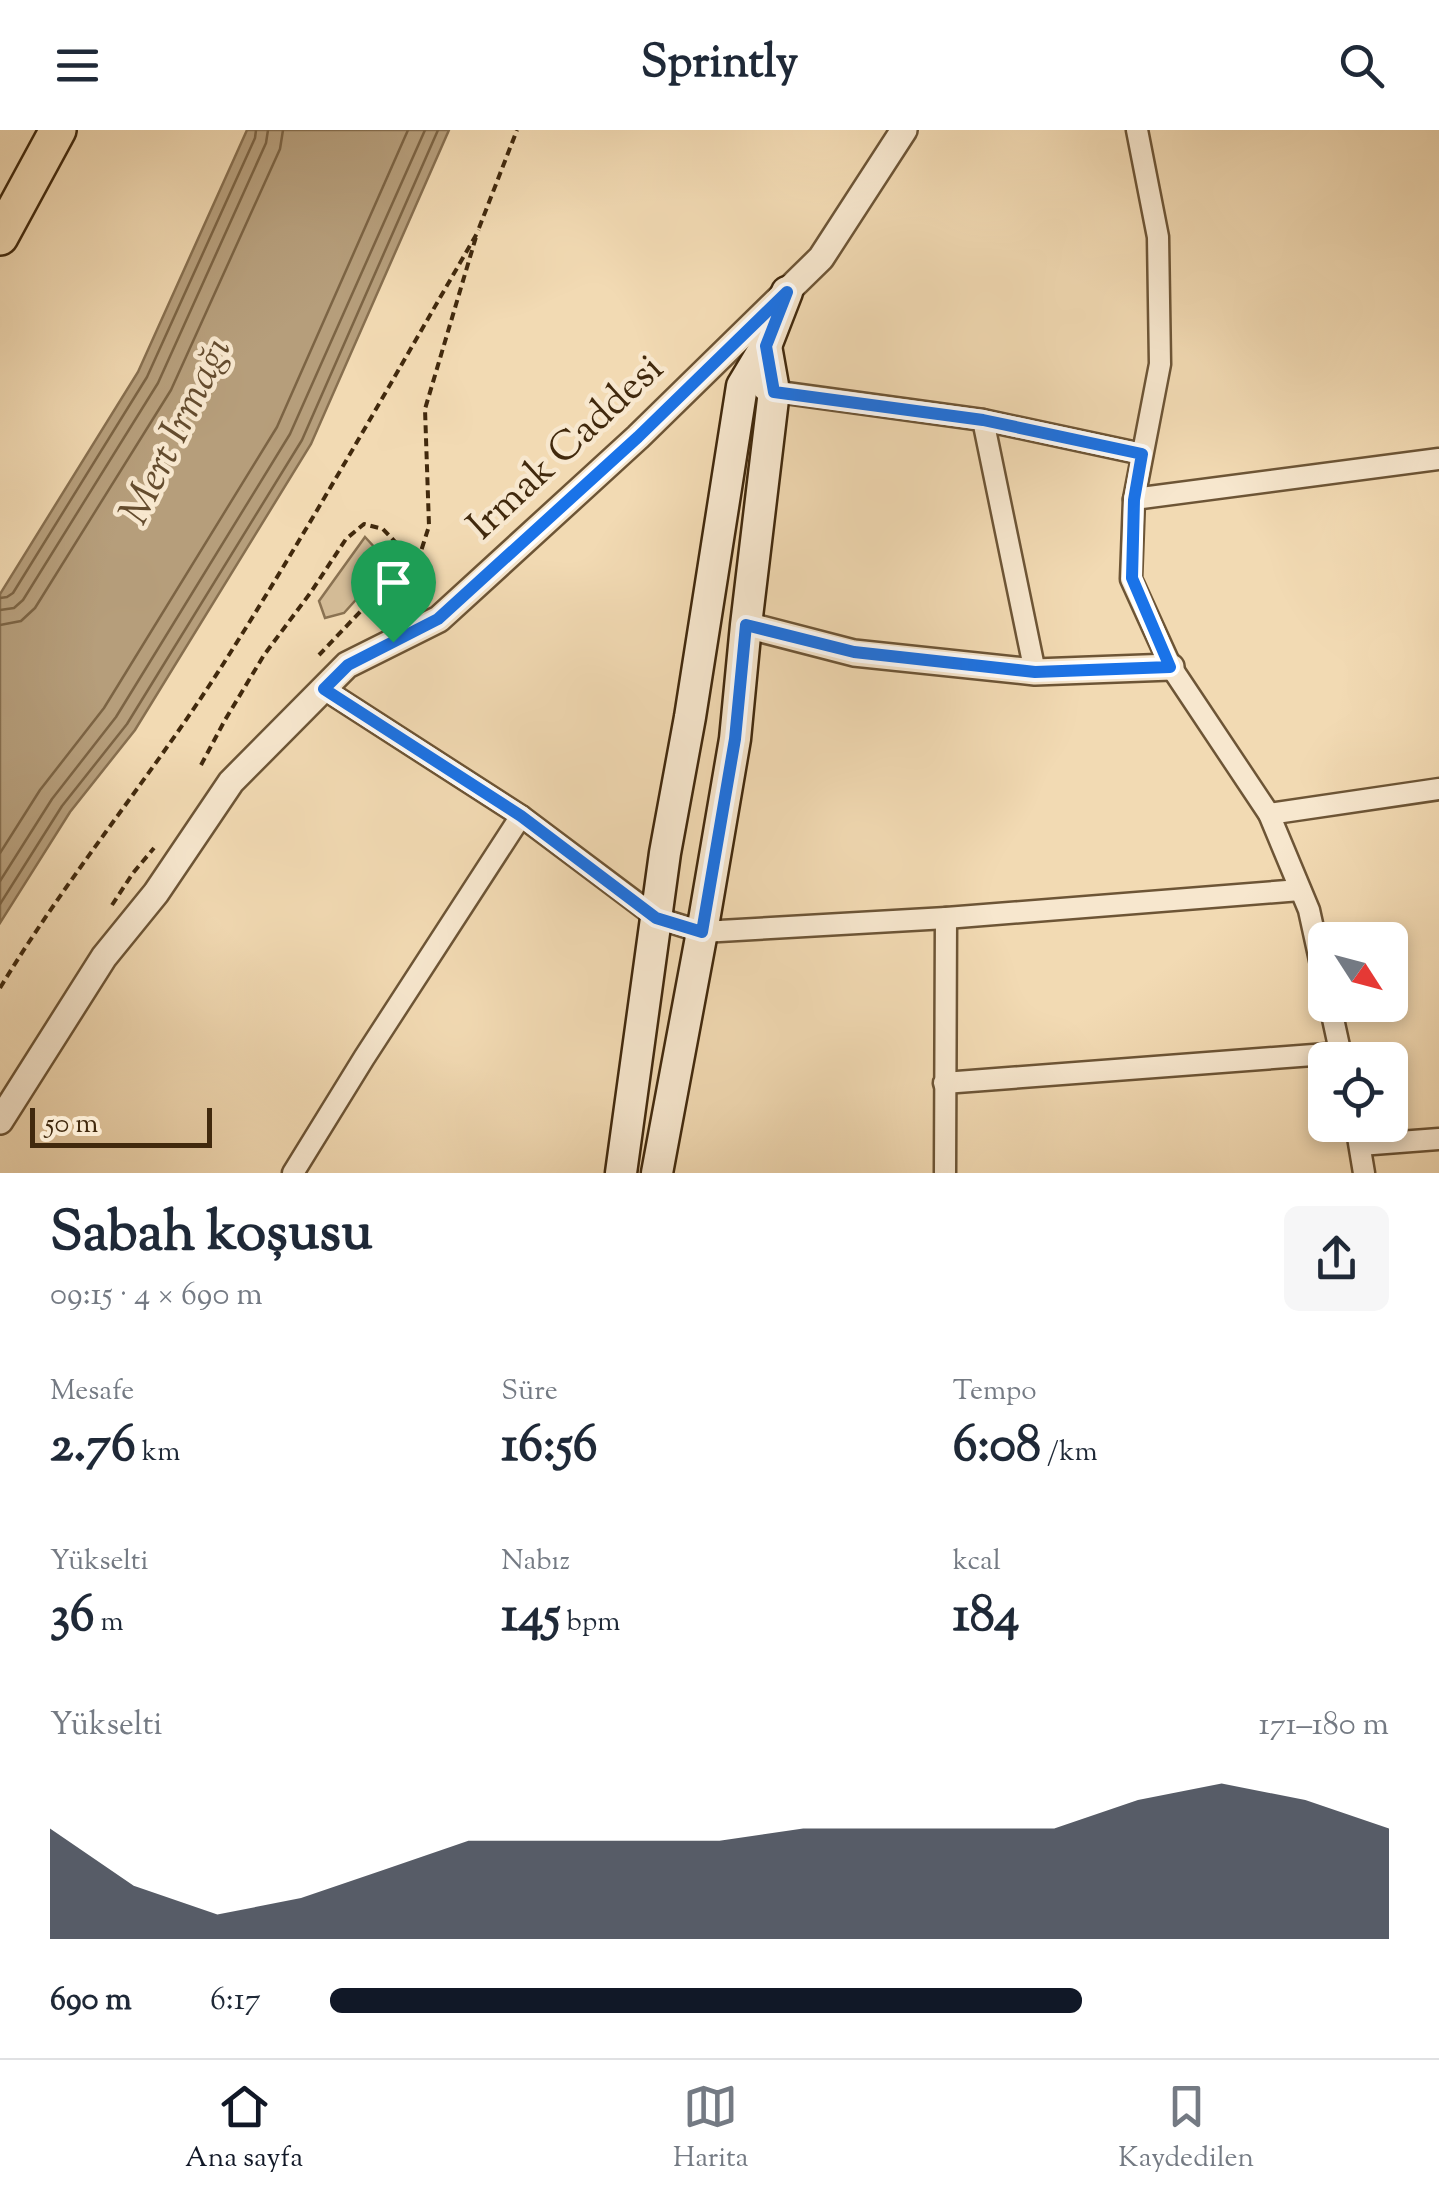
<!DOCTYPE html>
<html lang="tr">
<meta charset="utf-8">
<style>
:root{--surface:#fff;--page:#f6f6f7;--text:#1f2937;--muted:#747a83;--line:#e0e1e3;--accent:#111827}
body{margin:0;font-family:"Sorts Mill Goudy",serif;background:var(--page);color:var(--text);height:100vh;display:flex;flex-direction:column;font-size:38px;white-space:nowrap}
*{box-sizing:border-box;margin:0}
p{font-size:32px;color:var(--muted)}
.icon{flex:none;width:55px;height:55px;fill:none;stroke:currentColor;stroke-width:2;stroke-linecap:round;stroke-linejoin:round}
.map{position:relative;height:1043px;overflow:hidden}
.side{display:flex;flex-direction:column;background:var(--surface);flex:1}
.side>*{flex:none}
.needle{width:65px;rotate:126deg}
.buttons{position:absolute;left:1308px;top:792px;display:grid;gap:20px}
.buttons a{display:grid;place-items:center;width:100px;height:100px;border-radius:15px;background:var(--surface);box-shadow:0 5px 15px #0003;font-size:50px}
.scale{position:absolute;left:30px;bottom:25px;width:182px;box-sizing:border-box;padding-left:10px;border:5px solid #41290d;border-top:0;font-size:28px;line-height:35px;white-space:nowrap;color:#41290d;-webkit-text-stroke:8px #f7e7ce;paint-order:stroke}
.pin{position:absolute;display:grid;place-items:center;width:85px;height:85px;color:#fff;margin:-102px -42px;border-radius:50% 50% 50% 0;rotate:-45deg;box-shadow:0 0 10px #0007}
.pin .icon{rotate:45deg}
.round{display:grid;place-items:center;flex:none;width:105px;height:105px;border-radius:15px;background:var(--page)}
.head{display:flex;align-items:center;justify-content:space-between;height:170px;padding:0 50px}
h1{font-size:55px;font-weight:700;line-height:75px}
.metrics{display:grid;grid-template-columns:repeat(3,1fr);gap:15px;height:170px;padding:10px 50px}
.metrics div{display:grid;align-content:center}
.metrics b{font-size:50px;font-weight:700}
.metrics small{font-size:28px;font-weight:400}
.metrics p{font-size:28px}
.chart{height:280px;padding:20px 50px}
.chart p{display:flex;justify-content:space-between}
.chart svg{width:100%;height:180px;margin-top:10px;fill:var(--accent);opacity:.7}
ul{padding:0 50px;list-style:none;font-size:32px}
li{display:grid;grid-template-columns:160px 120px 1fr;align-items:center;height:75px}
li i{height:25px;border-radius:12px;background:var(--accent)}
header{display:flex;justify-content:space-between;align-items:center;height:130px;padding:0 50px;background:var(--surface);font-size:45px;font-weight:700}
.tab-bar{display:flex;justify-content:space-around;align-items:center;height:140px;border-top:2px solid var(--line);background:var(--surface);font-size:28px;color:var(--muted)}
.tab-bar a{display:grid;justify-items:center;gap:5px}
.tab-bar .current{color:var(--accent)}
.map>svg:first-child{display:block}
</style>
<header><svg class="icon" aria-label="menu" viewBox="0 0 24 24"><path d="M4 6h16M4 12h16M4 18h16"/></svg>Sprintly<svg class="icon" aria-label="search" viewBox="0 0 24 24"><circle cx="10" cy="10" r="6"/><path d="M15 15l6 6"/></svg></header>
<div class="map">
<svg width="1439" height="1043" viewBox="0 0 1439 1043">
<rect width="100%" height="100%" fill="#f2dab3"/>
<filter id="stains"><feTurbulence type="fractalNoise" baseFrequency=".002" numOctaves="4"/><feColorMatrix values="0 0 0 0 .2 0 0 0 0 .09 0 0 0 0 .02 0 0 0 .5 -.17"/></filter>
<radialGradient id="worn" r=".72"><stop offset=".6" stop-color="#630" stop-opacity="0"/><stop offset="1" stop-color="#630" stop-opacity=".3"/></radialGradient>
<!-- green -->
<polygon fill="#d4bc97" stroke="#8a7252" stroke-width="2.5" points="365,407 389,433 344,483 325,488 319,471"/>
<!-- water -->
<polygon fill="#b69e7b" stroke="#876f4f" stroke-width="2.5" points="247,0 449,0 311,314 135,600 70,682 0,793 0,464 138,242"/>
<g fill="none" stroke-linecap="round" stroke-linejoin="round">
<!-- shore -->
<g stroke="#7c6444" stroke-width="2.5">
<polyline points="0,468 7,467 13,463 147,247 255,8 256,0"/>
<polyline points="0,480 14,478 23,470 158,253 266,13 268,0"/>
<polyline points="0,495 21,491 35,478 171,260 280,19 283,0"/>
<polyline points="0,723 40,660 104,578 277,297 408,0"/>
<polyline points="0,751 52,669 116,587 290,304 425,0"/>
<polyline points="0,774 62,676 127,594 302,310 438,0"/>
</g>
<!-- minor casing -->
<g stroke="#6d5536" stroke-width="25">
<g id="minor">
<polyline points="1137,0 1158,107 1160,234 1134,369 1131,449 1171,537 1269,684 1309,780 1325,853"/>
<polyline points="764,260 983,290 1142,324"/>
<polyline points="983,290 1035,542"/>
<polyline points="1134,369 1439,329"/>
<polyline points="324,559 521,686 657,788 702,802 946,788 1300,760"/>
<polyline points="1269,684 1439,659"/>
<polyline points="1330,875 1342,930"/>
<polyline points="944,953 1340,923"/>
<polyline points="1356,995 1364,1043"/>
<polyline points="1360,1015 1439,1009"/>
<polyline points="293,1043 364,928 521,686"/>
<polyline points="945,1043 946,788"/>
</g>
</g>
<!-- tertiary casing -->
<g stroke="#6d5536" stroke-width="30">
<g id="tertiary">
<polyline points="746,495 854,523 1035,542 1171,537"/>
<polyline points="0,991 104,827 156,763 231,652 347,535 439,489 638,307 821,128 904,0"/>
</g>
</g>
<!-- secondary casing -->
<g stroke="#41290d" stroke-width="35">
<g id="secondary">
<polyline points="621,1043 665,723 690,587 742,256 766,216 787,162"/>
<polyline points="657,1043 702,802 735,609 746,495 774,261 766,216"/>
</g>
</g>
<!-- trunk casing -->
<g stroke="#41290d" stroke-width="40">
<polyline id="trunk" points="0,107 58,0"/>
</g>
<!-- path -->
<g stroke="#41290d" stroke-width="4" stroke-dasharray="8 5" stroke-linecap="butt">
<polyline points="479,98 517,0"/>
<polyline points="402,481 429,396 425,279 476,107"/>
<polyline points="201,635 225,590 264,525 311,462 346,409 364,394 383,399 399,416 397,443 319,525"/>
<polyline points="112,775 133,743 154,718"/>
<path d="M0,858C67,747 150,648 220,539C311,396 394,247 479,100"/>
</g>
<!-- minor -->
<use href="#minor" stroke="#f7e7ce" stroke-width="20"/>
<!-- tertiary -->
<use href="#tertiary" stroke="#f7e7ce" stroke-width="25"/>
<!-- secondary -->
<use href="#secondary" stroke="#f7e7ce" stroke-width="30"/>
<!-- trunk -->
<use href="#trunk" stroke="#f2dab3" stroke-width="35"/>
</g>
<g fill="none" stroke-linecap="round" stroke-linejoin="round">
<!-- route casing -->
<g stroke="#fff" stroke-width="20">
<polygon id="route" points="787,162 766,216 774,262 983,290 1142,324 1134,370 1132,448 1170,537 1035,542 854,522 746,495 735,609 702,802 656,788 521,686 324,559 348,535 438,489 638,307"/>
</g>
<!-- route -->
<use href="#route" stroke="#1a73e8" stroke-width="12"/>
</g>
<g text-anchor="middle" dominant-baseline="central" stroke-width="9" stroke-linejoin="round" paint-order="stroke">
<!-- street labels -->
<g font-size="40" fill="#41290d" stroke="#f7e7ce">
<text transform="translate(567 319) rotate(-43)">Irmak Caddesi</text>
</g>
<!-- water labels -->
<g font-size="42" font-style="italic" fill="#644c2e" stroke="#f7e7ce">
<text transform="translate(178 302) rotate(-64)">Mert Irmağı</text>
</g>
</g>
<rect width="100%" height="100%" filter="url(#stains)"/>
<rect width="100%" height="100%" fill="url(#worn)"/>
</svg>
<div class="buttons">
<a><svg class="needle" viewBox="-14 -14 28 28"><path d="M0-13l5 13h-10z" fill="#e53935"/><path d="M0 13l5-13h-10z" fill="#747a83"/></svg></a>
<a><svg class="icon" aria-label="locate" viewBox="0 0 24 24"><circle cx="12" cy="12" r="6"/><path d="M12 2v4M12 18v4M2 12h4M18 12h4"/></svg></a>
</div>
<div class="scale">50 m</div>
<div class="pin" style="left:393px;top:512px;background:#1e9e55"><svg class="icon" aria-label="arrive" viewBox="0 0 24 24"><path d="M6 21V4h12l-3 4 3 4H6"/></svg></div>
</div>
<section class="side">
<div class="head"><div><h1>Sabah koşusu</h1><p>09:15 · 4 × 690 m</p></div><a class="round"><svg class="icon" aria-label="share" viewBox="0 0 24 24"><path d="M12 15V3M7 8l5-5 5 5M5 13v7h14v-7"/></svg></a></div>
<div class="metrics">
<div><p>Mesafe</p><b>2.76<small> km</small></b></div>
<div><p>Süre</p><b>16:56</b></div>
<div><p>Tempo</p><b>6:08<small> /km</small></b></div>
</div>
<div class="metrics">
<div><p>Yükselti</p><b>36<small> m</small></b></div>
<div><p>Nabız</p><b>145<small> bpm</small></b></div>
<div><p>kcal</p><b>184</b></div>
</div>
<div class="chart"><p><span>Yükselti</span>171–180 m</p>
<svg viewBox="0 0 160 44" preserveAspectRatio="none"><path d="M0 44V17L10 31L20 38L30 34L40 27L50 20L60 20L70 20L80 20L90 17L100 17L110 17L120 17L130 10L140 6L150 10L160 17V44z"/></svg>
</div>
<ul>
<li><b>690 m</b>6:17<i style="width:71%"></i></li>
</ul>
</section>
<nav class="tab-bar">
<a class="current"><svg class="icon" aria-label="home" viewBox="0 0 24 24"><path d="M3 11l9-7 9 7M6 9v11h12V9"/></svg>Ana sayfa</a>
<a><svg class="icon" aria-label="map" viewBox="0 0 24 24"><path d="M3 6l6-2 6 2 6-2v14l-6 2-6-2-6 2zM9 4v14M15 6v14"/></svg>Harita</a>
<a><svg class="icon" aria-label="saved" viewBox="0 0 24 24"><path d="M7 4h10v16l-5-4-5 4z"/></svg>Kaydedilen</a>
</nav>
